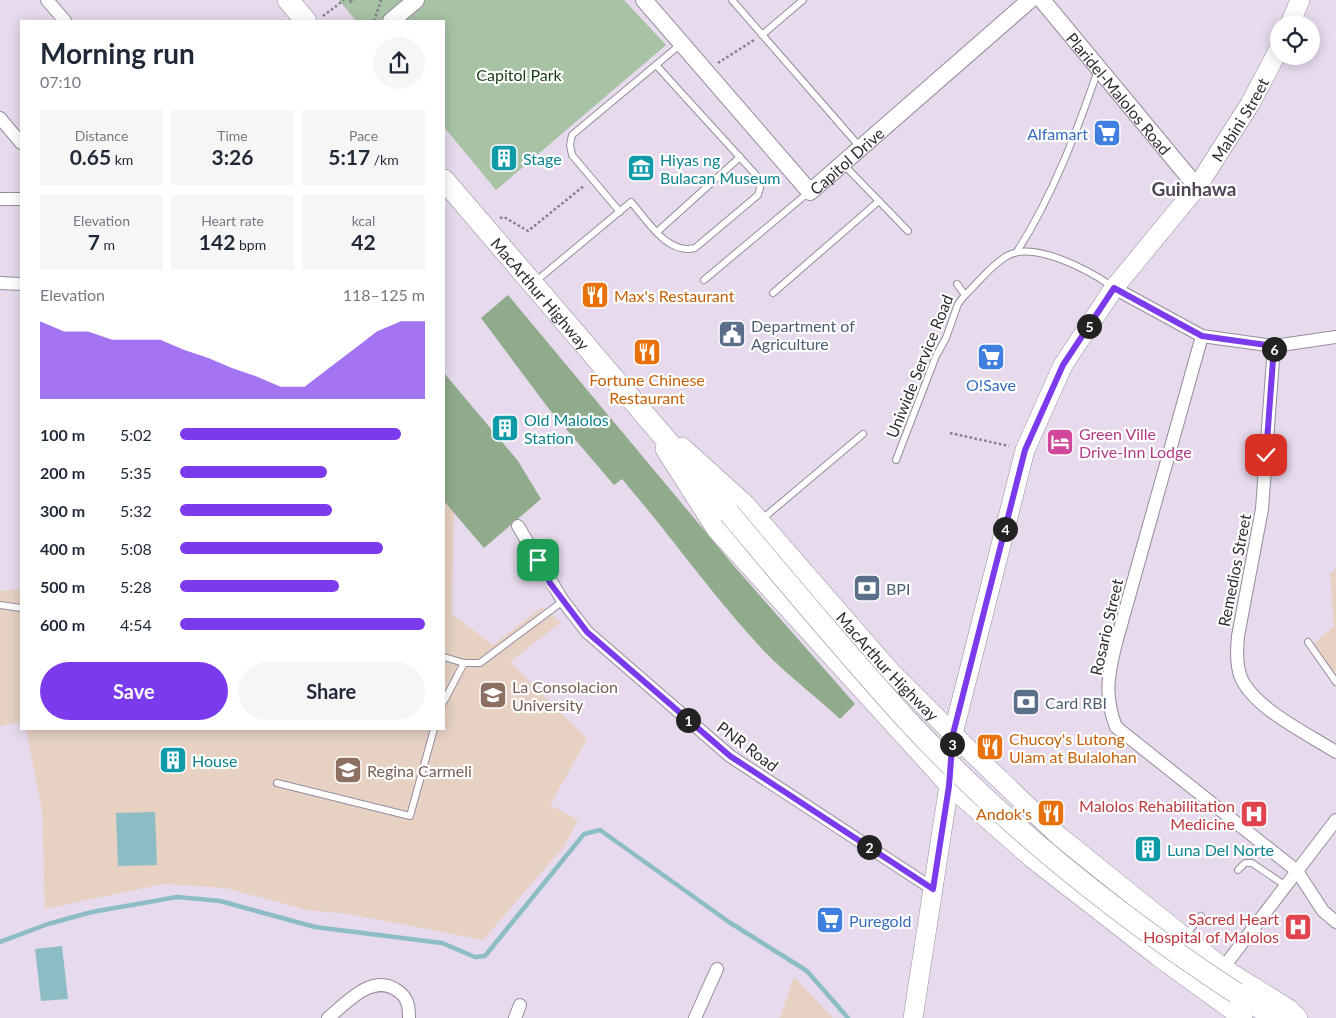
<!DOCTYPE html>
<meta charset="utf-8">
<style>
:root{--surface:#fff;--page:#f6f6f7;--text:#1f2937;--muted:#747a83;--accent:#7c3aed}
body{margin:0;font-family:Lato,sans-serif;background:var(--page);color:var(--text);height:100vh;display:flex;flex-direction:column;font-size:19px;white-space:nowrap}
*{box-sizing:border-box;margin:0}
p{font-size:16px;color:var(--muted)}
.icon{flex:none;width:28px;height:28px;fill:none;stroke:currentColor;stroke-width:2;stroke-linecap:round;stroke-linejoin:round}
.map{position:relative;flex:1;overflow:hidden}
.drawer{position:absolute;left:20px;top:20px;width:425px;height:710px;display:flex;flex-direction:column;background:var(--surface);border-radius:0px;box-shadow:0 2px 12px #0003}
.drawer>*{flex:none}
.fabs{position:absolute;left:1270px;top:15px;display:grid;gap:10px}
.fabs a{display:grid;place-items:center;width:50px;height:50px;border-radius:50%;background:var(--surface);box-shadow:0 2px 12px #0003;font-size:25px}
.pin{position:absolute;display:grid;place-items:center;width:42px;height:42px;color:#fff;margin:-21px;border-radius:10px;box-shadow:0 2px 8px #0006}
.km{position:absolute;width:25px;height:25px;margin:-12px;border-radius:50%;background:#222;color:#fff;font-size:14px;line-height:25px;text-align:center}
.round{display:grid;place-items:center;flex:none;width:52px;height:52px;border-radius:26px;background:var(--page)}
.summary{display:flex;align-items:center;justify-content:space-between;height:85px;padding:0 20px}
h1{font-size:28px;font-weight:700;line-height:38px}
.stats{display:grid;grid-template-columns:repeat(3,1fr);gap:8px;height:85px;padding:5px 20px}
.stats div{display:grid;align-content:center;border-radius:0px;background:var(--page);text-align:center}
.stats b{font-size:21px;font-weight:700}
.stats small{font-size:14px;font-weight:400}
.stats p{font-size:14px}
.chart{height:140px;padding:10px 20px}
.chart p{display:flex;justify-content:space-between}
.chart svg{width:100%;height:90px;margin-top:5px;fill:var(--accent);opacity:.7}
.button{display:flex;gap:10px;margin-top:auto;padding:10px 20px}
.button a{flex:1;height:58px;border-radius:30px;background:var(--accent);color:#fff;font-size:20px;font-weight:700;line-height:58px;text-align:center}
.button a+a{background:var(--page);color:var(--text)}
ul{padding:0 20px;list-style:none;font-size:16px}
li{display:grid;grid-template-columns:80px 60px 1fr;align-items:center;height:38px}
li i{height:12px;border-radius:6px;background:var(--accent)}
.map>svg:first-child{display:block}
</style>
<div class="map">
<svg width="1336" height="1018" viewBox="0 0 1336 1018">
<rect width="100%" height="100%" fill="#e6daec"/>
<!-- education -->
<g fill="#e6d1c3">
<polygon points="444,501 454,513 452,614 493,645 542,607 561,622 510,662 587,739 550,805 578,820 565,845 483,940 349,914 307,910 226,888 163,884 45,909 42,810 26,729 444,729"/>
<polygon points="1336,569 1336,686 1308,649 1334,626 1330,573"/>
<polygon points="21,589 21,721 0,726 0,591"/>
<polygon points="794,977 833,1018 780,1018"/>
</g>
<!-- green -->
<polygon fill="#a8c2a5" points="339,0 624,0 666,45 496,190 444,127 444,21 356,21"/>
<!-- forest -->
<g fill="#90aa8c">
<path d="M508,295L734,566L855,704L840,719C811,692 779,669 753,639C707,588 667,531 622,479L614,485L549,409L481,318Z"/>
<polygon points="444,373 518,461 541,499 484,548 444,501"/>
</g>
<!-- water -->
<g fill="#8dbdc4">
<polygon points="155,812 157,865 118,866 116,813"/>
<polygon points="62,946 68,999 41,1001 35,949"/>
</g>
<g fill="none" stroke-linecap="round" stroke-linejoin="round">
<!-- stream -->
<polyline stroke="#8dbdc4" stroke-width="4.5" points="0,942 48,924 92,912 177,897 220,901 315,927 442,943 475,957 485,956 584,834 600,830 729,922 807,971 848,1018"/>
<!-- service casing -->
<g stroke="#978c9c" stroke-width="8">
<g id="service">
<polyline points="732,0 860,147"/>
<polyline points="762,35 803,0"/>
<polyline points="844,165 908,231"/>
<polyline points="620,212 572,155 570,145 572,135 681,44"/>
<polyline points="657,232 740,157"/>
<path d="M1018,250C1053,195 1077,131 1098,70"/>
<polyline points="704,280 809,192"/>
<path d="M536,281L631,202C648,221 667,255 695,248L758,195L760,188L756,175L656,65"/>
<polyline points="773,293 879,201"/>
<path d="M965,295C978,283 992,264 1007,256C1034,240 1090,271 1113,287"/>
<polyline points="896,460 936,356 946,338 958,304 965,295 957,284"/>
<polyline points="761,520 863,434"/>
<polyline points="0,605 21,608"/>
<polyline points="1308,642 1336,682"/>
<polyline points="444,657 464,663 480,663 563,601"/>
<polyline points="444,701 464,663"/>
<polyline points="277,783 410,816 434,729"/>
<polyline points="1238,870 1245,863 1252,863 1286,886"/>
<polyline points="1185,936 1201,916"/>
</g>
</g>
<!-- minor casing -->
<g stroke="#978c9c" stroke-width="14">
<g id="minor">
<polyline points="47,0 65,21"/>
<polyline points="0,118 21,143"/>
<polyline points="0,199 21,199"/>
<polyline points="0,283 21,284"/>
<polyline points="1114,288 1202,336 1274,346 1336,337"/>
<path d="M1202,336L1116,643C1108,675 1104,696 1116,727L1297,871L1323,911L1336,922"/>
<path d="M1274,346L1262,509L1238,636C1237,649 1236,662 1240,675C1251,707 1308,734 1336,752"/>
<polyline points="518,526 563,601 587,632 617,658 730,756 933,889"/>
<polyline points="1223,968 1336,820"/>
<path d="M328,1018C347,1003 372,972 398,991C408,998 409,1006 409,1018"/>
<polyline points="515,1018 520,1005"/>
<polyline points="695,1018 717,969"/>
</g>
</g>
<!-- tertiary casing -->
<g stroke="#978c9c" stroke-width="18">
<g id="tertiary">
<path id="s1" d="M644,0L810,192L1030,0"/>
<path id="s2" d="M1042,0L1197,187"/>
<polyline points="391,21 416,0"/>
</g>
</g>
<!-- secondary casing -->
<g stroke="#978c9c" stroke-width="20">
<g id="secondary">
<polyline points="1290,24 1300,0"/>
<path id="s3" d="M682,447L745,504L891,672L963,744L1060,837L1223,968L1289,1009L1298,1018"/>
<polyline points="665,449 716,529 949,785 1033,859 1159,957 1243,1018"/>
<path id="s4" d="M913,1018L949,785L953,734L1025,450L1063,365L1114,288L1197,187L1250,104L1279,49"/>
</g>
</g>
<!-- trunk casing -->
<g stroke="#978c9c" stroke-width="22">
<g id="trunk">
<polyline points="288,0 306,21"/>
<path id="s5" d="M444,180L729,513"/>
<polyline points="1236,993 1276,1018"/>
</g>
</g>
<!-- path -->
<g stroke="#857d89" stroke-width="2.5" stroke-dasharray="2.5 2.5" stroke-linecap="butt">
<polyline points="350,0 351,2 354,0"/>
<polyline points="323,16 344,0"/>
<polyline points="374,21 381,0"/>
<polyline points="718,63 754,40"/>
<polyline points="500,218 504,217 528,231 585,185"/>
<polyline points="950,433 1009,446"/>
</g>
<!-- service -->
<use href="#service" stroke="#fff" stroke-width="6"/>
<!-- minor -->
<use href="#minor" stroke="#fff" stroke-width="12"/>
<!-- tertiary -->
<use href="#tertiary" stroke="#fff" stroke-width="16"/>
<!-- secondary -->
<use href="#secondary" stroke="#fff" stroke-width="19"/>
<!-- trunk -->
<use href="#trunk" stroke="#fff" stroke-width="21"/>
<!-- trunk-bridge casing -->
<g stroke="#978c9c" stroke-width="22" stroke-linecap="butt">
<path id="trunk-bridge" d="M729,513C787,582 845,652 906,719C1003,824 1117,915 1236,993"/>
</g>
<!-- trunk-bridge -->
<use href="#trunk-bridge" stroke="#fff" stroke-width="21"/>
</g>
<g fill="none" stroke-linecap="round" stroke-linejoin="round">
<!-- route casing -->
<g stroke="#fff" stroke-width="10">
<polyline id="route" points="538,560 550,583 587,632 730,756 933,889 949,786 953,734 1025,450 1063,365 1114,288 1202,336 1274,346 1266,455"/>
</g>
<!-- route -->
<use href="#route" stroke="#7c3aed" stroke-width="6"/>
</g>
<!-- icons -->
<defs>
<g id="supermarket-square" transform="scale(1.4375)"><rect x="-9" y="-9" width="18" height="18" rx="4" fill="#3f7fe0" stroke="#fff"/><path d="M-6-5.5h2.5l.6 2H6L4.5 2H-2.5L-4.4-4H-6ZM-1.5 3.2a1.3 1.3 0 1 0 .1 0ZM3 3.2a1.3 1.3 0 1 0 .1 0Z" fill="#fff"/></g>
<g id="building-square" transform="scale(1.4375)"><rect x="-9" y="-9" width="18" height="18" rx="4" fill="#0f9aa8" stroke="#fff"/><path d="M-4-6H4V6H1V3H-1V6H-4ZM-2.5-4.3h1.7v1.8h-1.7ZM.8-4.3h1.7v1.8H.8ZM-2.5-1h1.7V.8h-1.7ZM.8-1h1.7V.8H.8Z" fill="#fff"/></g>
<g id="museum-square" transform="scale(1.4375)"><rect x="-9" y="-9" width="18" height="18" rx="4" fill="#0f9aa8" stroke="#fff"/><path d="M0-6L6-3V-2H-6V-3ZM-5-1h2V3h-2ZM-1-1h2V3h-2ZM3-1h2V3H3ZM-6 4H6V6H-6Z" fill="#fff"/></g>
<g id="restaurant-square" transform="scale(1.4375)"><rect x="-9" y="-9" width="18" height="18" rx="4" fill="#e8710a" stroke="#fff"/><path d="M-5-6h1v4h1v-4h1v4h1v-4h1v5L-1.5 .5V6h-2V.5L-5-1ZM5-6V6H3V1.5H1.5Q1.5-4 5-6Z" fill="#fff"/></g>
<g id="civic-square" transform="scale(1.4375)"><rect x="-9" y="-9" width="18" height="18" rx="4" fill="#5c6f8a" stroke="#fff"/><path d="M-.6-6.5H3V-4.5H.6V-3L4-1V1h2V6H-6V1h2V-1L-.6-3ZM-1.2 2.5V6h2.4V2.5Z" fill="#fff"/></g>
<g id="hotel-square" transform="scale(1.4375)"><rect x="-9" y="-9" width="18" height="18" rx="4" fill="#d1479c" stroke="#fff"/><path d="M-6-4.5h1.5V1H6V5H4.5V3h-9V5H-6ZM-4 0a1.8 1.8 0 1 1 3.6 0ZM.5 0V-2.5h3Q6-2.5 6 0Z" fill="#fff"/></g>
<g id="bank-square" transform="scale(1.4375)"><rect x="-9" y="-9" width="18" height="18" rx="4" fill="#5c6f8a" stroke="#fff"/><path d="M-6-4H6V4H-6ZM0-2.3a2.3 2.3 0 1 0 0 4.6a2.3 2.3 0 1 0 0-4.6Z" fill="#fff"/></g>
<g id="university-square" transform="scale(1.4375)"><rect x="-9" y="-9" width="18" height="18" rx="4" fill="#8d6e63" stroke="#fff"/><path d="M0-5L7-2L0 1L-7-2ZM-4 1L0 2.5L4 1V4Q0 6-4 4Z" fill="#fff"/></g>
<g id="hospital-square" transform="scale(1.4375)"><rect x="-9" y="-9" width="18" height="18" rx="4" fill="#e0444e" stroke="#fff"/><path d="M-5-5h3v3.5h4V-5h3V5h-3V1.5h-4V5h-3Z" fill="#fff"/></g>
</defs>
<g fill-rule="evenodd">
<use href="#supermarket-square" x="1107" y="133"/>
<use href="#building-square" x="504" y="158"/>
<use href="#museum-square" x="641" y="168"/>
<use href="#restaurant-square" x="595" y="295"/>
<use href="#civic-square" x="732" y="334"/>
<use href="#restaurant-square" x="647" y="352"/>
<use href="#supermarket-square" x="991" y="357"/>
<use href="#building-square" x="505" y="428"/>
<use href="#hotel-square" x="1060" y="442"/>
<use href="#bank-square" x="867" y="588"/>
<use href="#university-square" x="493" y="695"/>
<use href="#bank-square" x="1026" y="702"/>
<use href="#restaurant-square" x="990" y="747"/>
<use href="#building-square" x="173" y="760"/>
<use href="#university-square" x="348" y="770"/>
<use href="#restaurant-square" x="1051" y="813"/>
<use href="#hospital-square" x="1254" y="814"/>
<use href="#building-square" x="1148" y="849"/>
<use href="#supermarket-square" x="830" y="920"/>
<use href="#hospital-square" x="1298" y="927"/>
</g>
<g text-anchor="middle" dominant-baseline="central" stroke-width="4.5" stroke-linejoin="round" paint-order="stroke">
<!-- park labels -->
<g font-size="16" fill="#163d13" stroke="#fff">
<text x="519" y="74">Capitol Park</text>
</g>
<!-- street labels -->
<g font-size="16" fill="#312c33" stroke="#fff">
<text stroke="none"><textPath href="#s2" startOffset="121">Plaridel-Malolos Road</textPath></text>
<text stroke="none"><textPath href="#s4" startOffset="976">Mabini Street</textPath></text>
<text stroke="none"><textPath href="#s1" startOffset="302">Capitol Drive</textPath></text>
<text stroke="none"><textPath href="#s5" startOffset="149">MacArthur Highway</textPath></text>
<text transform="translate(919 366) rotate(-68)">Uniwide Service Road</text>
<text transform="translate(1234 570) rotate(-79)">Remedios Street</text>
<text transform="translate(1106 627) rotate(-77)">Rosario Street</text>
<text stroke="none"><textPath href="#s3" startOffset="301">MacArthur Highway</textPath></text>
<text transform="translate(748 746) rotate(37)">PNR Road</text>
</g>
<!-- shop labels -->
<g font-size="16" fill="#366cbe" stroke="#fff" text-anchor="end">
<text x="1088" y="133">Alfamart</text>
<text x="991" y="384" text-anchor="middle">O!Save</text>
<text x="849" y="920" text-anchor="start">Puregold</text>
</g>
<!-- culture labels -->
<g font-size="16" fill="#0d838f" stroke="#fff" text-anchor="start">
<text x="523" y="158">Stage</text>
<text x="660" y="159">Hiyas ng<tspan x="660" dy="18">Bulacan Museum</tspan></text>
<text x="524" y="419">Old Malolos<tspan x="524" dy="18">Station</tspan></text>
<text x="192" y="760">House</text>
<text x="1167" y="849">Luna Del Norte</text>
</g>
<!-- food labels -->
<g font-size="16" fill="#c56008" stroke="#fff" text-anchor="start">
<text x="614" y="295">Max's Restaurant</text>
<text x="647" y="379" text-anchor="middle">Fortune Chinese<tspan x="647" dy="18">Restaurant</tspan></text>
<text x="1009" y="738">Chucoy's Lutong<tspan x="1009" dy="18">Ulam at Bulalohan</tspan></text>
<text x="1032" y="813" text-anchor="end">Andok's</text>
</g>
<!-- service labels -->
<g font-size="16" fill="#4e5e75" stroke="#fff" text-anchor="start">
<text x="751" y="325">Department of<tspan x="751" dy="18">Agriculture</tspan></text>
<text x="886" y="588">BPI</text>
<text x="1045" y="702">Card RBI</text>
</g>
<!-- hotel labels -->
<g font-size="16" fill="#b23c85" stroke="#fff" text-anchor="start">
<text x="1079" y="433">Green Ville<tspan x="1079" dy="18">Drive-Inn Lodge</tspan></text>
</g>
<!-- education labels -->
<g font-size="16" fill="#785e54" stroke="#fff" text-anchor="start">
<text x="512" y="686">La Consolacion<tspan x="512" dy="18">University</tspan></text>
<text x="367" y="770">Regina Carmeli</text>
</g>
<!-- health labels -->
<g font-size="16" fill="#be3a42" stroke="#fff" text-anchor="end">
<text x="1235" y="805">Malolos Rehabilitation<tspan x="1235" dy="18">Medicine</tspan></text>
<text x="1279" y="918">Sacred Heart<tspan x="1279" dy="18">Hospital of Malolos</tspan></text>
</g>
<!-- quarter labels -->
<g font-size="19" font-weight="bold" fill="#504655" stroke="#fff">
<text x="1194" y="188">Guinhawa</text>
</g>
</g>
</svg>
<div class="fabs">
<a><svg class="icon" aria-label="locate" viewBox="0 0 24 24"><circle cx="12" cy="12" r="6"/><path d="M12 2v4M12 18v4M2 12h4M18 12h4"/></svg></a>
</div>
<div class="pin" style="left:538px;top:560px;background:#1e9e55"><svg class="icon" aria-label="arrive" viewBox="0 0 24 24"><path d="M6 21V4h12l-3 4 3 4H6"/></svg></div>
<div class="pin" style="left:1266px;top:455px;background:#d93025"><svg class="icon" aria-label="check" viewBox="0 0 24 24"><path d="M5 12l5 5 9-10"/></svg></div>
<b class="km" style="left:688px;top:720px">1</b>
<b class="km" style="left:869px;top:847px">2</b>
<b class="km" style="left:952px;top:744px">3</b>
<b class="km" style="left:1005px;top:529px">4</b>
<b class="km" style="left:1089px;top:326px">5</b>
<b class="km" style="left:1274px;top:349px">6</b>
<section class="drawer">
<div class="summary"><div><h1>Morning run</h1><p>07:10</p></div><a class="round"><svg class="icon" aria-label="share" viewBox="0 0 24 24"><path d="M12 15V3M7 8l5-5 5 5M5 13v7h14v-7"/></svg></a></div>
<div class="stats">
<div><p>Distance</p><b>0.65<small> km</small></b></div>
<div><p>Time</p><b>3:26</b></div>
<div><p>Pace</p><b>5:17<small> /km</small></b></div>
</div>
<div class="stats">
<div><p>Elevation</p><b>7<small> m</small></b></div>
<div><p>Heart rate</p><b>142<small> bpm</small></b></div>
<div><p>kcal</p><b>42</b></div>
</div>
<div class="chart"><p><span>Elevation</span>118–125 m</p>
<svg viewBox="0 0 160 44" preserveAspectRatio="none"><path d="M0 44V6L10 11L20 11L30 15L40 15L50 15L60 20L70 24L80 29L90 33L100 38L110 38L120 29L130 20L140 11L150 6L160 6V44z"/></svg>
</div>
<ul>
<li><b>100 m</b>5:02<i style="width:90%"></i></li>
<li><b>200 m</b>5:35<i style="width:60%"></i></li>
<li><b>300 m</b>5:32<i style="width:62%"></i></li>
<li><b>400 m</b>5:08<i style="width:83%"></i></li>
<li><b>500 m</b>5:28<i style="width:65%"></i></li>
<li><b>600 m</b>4:54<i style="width:100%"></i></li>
</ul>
<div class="button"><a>Save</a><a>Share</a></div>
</section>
</div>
